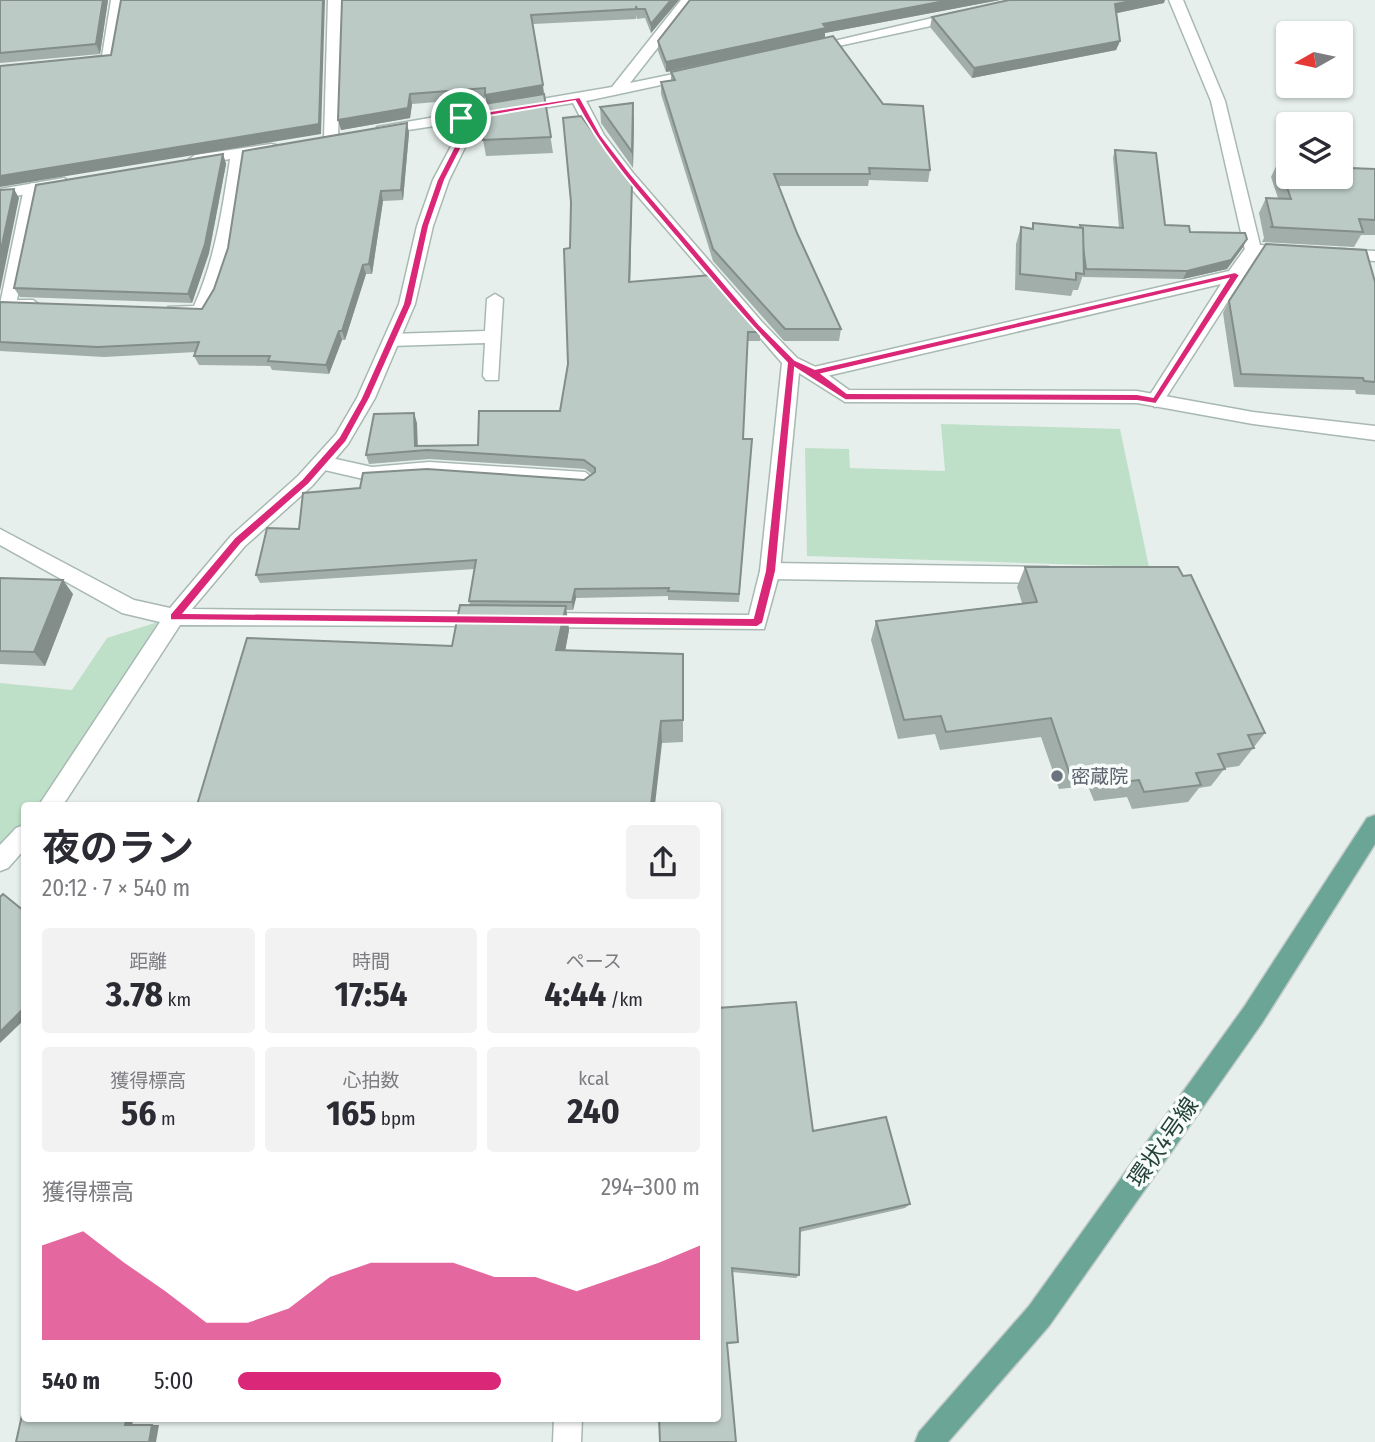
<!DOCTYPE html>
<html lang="ja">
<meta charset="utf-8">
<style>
:root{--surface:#fff;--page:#f2f2f3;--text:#2b2b33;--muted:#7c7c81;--accent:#db2777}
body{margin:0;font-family:"Fira Sans Condensed","Noto Sans JP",sans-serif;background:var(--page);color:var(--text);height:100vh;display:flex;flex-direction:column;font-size:26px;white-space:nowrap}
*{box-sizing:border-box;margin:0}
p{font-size:23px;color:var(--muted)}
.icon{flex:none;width:38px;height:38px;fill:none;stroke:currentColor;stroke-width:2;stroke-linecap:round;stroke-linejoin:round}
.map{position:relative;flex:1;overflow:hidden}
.side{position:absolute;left:21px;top:802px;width:700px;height:620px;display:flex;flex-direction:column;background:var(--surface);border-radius:7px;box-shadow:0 2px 5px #0004}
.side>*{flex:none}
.needle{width:46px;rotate:261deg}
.fabs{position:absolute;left:1276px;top:21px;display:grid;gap:14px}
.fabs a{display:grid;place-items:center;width:77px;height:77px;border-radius:7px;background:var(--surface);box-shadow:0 2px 5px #0004;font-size:35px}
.pin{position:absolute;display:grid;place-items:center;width:60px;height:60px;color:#fff;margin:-30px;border:4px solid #fff;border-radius:50%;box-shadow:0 2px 7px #0007}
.round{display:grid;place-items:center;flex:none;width:74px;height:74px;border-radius:7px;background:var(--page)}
.overview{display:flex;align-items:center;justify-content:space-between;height:119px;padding:0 21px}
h1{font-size:38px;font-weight:700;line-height:52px}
.figures{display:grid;grid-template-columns:repeat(3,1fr);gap:10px;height:119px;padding:7px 21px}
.figures div{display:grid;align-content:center;border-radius:7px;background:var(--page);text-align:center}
.figures b{font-size:35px;font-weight:700}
.figures small{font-size:19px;font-weight:400}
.figures p{font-size:19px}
.chart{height:196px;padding:14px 21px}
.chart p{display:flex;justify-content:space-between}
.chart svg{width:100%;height:126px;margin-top:7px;fill:var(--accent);opacity:.7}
ul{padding:0 21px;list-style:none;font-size:23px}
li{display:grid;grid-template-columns:112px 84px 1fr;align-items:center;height:52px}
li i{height:18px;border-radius:9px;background:var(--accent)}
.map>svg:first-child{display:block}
</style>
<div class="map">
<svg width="1375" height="1442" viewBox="0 0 1375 1442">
<rect width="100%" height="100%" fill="#e6efeb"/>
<!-- green -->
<g fill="#bfe0c8">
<polygon points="941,424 1120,429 1149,567 807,556 805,448 849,449 850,468 945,471"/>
<polygon points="174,617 50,805 24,805 24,835 0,861 0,683 72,690 107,638"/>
</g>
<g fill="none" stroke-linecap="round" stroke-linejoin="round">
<!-- lane casing -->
<g stroke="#a8b8b2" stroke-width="3">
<g id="lane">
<path d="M238,149L245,153C238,207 234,268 206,316L168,315V307L194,306C216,257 223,205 231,153Z"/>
<path d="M32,183L40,188L17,300H33L41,306C33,315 13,312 2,309L0,304L24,188Z"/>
<polygon points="1253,245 1261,250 1161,405 1155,407 1146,401 1221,284 814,379 805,373 814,367 1229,271 1247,246"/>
<polygon points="495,294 503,299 498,380 486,380 483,376 485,343 391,346 383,340 391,334 485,331 487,299"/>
<polygon points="322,456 372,467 429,462 585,472 594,479 585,486 429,476 372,481 316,468 313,463 316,458"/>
<polygon points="770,563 1048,567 1055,570 1058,575 1055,580 1048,583 770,579 763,576 760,571 763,566"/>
<polygon points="554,1418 582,1418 581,1442 553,1442"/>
</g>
</g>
<!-- street casing -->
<g stroke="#a8b8b2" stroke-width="3">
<g id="street">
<polygon points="111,0 125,0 115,60 108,64 81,65 81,59 102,56"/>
<polygon points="328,0 342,0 338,138 331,142 324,138"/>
<polygon points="681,0 695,0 630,83 698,69 703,70 703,76 586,101 604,135 633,173 762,322 797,358 820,369 849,390 1137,391 1253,412 1375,426 1375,440 1253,424 1137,403 845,402 799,373 780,571 764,629 533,627 530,621 533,615 540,613 749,615 760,571 782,363 623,179 590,136 573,103 468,120 470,137 449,180 433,226 415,304 375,398 348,444 312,486 245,546 192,609 486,612 493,614 496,620 493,626 180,625 63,805 39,805 160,622 122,613 0,545 0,529 134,600 170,608 231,536 298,476 336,434 357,398 399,304 417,226 433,180 456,137 454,123 382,134 377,133 377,127 612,87"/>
<polygon points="1169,0 1183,0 1225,101 1260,245 1295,247 1295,255 1253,255 1245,250 1211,101"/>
<polygon points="958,12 963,13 963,19 811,52 804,48"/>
<polygon points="271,144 276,145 276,151 195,165 188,160 195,155"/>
<polygon points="64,178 72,183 69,186 0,199 0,189"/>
<polygon points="1339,249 1375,251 1375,261 1333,258 1331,254"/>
<polygon points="24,825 24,850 8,868 0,871 0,845 16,828"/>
</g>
</g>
<!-- primary casing -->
<g stroke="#c2cac8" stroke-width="3">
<polygon id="primary" points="1375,815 1375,844 1262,1023 1049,1326 948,1442 915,1442 919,1432 1029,1306 1244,1007 1367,818"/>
</g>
<!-- lane -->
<use href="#lane" fill="#fff" fill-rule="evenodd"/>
<!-- street -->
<use href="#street" fill="#fff" fill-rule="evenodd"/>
<!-- primary -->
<use href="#primary" fill="#6aa596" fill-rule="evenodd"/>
</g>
<!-- wall -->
<g fill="#a1aea9">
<polygon points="0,0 108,0 100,54 0,63"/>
<polygon points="342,0 679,0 651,33 645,18 637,19 636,15 636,19 533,24 553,153 486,156 483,140 486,104 486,98 412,104 410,118 341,130"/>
<polygon points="690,0 1000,0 825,33 825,38 666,72 658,51 658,41"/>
<polygon points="1164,3 1116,13 1120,41 1116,50 972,78 930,27 932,17"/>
<polygon points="671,72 930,170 928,182 869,180 868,186 779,186 797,233 841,329 839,341 784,341 713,261 661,94 661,82 671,81"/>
<polygon points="600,107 634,120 633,168 601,123"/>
<polygon points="407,123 409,133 403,200 383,201 372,274 366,274 345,340 342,340 329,374 272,370 270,366 199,365 194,356 196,352 104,357 0,351 0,302 202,309"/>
<polygon points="1115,150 1165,225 1243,247 1227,269 1183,279 1083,277 1083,275 1078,290 1073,290 1071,296 1015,290 1016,244 1021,227 1032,228 1033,223 1080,228 1080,225 1119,228 1113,158"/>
<polygon points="223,154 226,164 209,253 192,303 20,297 14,288"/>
<polygon points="1278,162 1375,169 1375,235 1361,235 1354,247 1262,242 1264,238 1259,213 1266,198 1278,198 1271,177"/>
<polygon points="632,184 630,282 760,332 760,341 747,341 743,439 752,439 739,602 668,600 668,596 576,598 573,610 566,610 569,630 565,650 683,654 683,742 662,743 452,646 470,605 469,601 475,569 260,583 256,575 299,529 584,480 592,474 585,469 429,459 369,464 366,455 417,423 417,446 478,445 560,411 568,364 570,248"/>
<polygon points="1375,282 1375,395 1356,394 1355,390 1234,387 1223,313 1229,301"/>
<polygon points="1025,567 1265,733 1239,766 1225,768 1211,786 1199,788 1188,802 1132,809 1127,797 1094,801 1088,786 1059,789 1041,737 940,750 935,734 898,739 871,640 876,621 1022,603 1017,587"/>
<polygon points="0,578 73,594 45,666 0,664"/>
<polygon points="718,1008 813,1131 910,1204 905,1208 800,1232 799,1275 796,1278 732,1272 738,1342 737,1343 727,1344"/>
</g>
<!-- shaded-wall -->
<g fill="#838d89">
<polygon points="103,0 108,0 100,54 96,44"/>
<polygon points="323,0 325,0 321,134 0,187 0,176"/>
<polygon points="671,0 679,0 651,33 651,24"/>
<polygon points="950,0 1000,0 825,33 825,38 666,72 666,62 823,24"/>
<polygon points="1136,0 1165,0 1164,3 1113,14 1115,4"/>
<polygon points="1120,41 1116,50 972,78 974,68"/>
<polygon points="543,85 544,95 487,105 485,95"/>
<polygon points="410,94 412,104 410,118 341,130 338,120"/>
<polygon points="633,103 634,120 633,168 632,152"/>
<polygon points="407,123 409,133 403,200 401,190"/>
<polygon points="223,154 226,164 209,253 192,303 188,294"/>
<polygon points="632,184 632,194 630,291 629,282"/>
<polygon points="14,189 19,198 0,291 0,254"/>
<polygon points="381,191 383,201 372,274 369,264"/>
<polygon points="1247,239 1243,247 1227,269 1183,279 1187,271"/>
<polygon points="363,265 366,274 345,340 342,331"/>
<polygon points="339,331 342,340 329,374 326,365"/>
<polygon points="414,413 417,423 418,451 415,446"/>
<polygon points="63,580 73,594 45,666 34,652"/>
<polygon points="575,589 576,598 573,610 572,602"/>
<polygon points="566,606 569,630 561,674 556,650"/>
<polygon points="661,721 662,743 655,805 651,805"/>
<polygon points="24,1008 24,1020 0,1043 0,1032"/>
<polygon points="127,1418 134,1418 132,1425 125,1425"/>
<polygon points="152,1425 159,1425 156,1442 149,1442"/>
</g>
<!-- building -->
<g fill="#bbcac4" stroke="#838d89" stroke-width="2">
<polygon points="0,0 103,0 96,44 0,53"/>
<polygon points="121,0 323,0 319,124 0,176 0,66 111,55"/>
<polygon points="342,0 671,0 651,24 645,9 637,9 636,6 636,9 531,15 543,85 485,95 485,88 410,94 408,108 338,120"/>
<polygon points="690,0 950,0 823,24 826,28 666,62 658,41"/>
<polygon points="1009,0 1136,0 1115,4 1120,41 974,68 932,17"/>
<polygon points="833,36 883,104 923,106 930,170 869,168 870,174 774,174 797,233 841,329 785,329 713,249 661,82 675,80 671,72"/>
<polygon points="544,94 551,137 483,140 484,104"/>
<polygon points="633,103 632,152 600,107"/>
<polygon points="581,116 632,184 629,282 711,275 760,332 748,332 743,439 752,439 739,594 668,591 669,588 575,589 572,602 469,601 476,560 256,575 267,528 299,529 303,493 360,488 363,473 427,469 584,480 595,472 595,468 584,460 427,450 366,455 374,414 414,413 415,446 478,445 479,411 560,411 568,364 564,249 570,248 571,202 563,118"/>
<polygon points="407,123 401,190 381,191 369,264 363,265 342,331 339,331 326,365 268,361 270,356 194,356 199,342 98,347 0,342 0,302 202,309 214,289 228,248 243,151"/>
<polygon points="1115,150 1156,153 1165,225 1189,226 1190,232 1245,233 1247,239 1231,260 1187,271 1086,269 1083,247 1083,228 1081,228 1080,225 1123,228"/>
<polygon points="223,154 205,244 188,294 14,288 36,185"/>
<polygon points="1278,162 1288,162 1288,177 1340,177 1340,164 1347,164 1349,168 1375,169 1375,220 1359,219 1363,232 1270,227 1273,227 1266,198 1291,199"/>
<polygon points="14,189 0,254 0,190"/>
<polygon points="1033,223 1083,228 1084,274 1076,273 1076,280 1020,274 1021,227 1033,229"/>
<polygon points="1266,244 1366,250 1375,282 1375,382 1364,381 1363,378 1241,374 1229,301"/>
<polygon points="1025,567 1178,567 1183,576 1191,575 1265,733 1248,735 1254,748 1218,754 1225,769 1196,773 1201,785 1144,792 1139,780 1105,784 1099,769 1069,772 1051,718 946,732 941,716 904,720 876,621 1037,602"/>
<polygon points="0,578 63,580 34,652 0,651"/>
<polygon points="460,605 566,606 556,650 683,654 683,720 661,721 651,805 197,805 247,638 452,646"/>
<polygon points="3,894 24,911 24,1008 0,1032 0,897"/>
<polygon points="796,1002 813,1131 886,1117 910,1204 800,1228 799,1275 732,1268 738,1342 727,1343 736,1442 660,1442 659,1418 718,1418 718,1008"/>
<polygon points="24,1406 24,1418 127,1418 125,1425 152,1425 149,1442 16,1442"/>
</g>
<!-- route -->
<path fill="#db2777" stroke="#fff" stroke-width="2" fill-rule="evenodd" d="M580,97L601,135L631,174L759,324L795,360L815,369L1235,272L1240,275L1156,404L1137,401L845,400L795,368L776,571L763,623L757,627L170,620V614L234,538L302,479L339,437L361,398L403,304L421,226L437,180L459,137V116ZM575,101C602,152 639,194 677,238C713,281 748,323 787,363L765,571L753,618L184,613L241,544L309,484L346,442L370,398L412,304L429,226L445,180L467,137L465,120ZM1228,279L1153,397L1137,394L847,393L822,374Z"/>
<!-- markers -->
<circle fill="#6b7280" stroke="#f7fbf9" stroke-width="2.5" cx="1057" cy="776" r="7"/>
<g text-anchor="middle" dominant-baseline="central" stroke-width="7" stroke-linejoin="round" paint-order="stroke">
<!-- worship labels -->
<g font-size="19" fill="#5b616d" stroke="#f7fbf9" text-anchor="start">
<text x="1071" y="776">密蔵院</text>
</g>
<!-- near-street labels -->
<g font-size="23" fill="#24423a" stroke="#f7fbf9">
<text transform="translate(1163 1142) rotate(-55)">環状4号線</text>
</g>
</g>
</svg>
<div class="fabs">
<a><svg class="needle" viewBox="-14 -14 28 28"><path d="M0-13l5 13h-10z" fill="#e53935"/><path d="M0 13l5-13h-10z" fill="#7c7c81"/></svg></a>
<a><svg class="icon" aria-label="layers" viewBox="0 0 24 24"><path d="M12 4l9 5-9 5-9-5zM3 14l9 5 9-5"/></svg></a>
</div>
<div class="pin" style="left:461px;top:118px;background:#1e9e55"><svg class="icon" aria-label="arrive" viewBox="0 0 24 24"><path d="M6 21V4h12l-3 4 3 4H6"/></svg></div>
<section class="side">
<div class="overview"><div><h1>夜のラン</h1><p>20:12 · 7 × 540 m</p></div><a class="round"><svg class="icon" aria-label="share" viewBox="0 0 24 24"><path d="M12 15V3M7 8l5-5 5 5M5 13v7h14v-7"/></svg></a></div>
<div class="figures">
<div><p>距離</p><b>3.78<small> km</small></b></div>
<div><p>時間</p><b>17:54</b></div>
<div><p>ペース</p><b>4:44<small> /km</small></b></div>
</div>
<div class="figures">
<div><p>獲得標高</p><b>56<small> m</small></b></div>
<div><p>心拍数</p><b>165<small> bpm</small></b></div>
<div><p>kcal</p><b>240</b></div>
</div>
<div class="chart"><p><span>獲得標高</span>294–300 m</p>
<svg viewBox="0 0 160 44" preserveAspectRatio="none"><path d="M0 44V11L10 6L20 17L30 27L40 38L50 38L60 33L70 22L80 17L90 17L100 17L110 22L120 22L130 27L140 22L150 17L160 11V44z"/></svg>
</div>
<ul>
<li><b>540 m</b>5:00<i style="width:57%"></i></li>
</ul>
</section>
</div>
